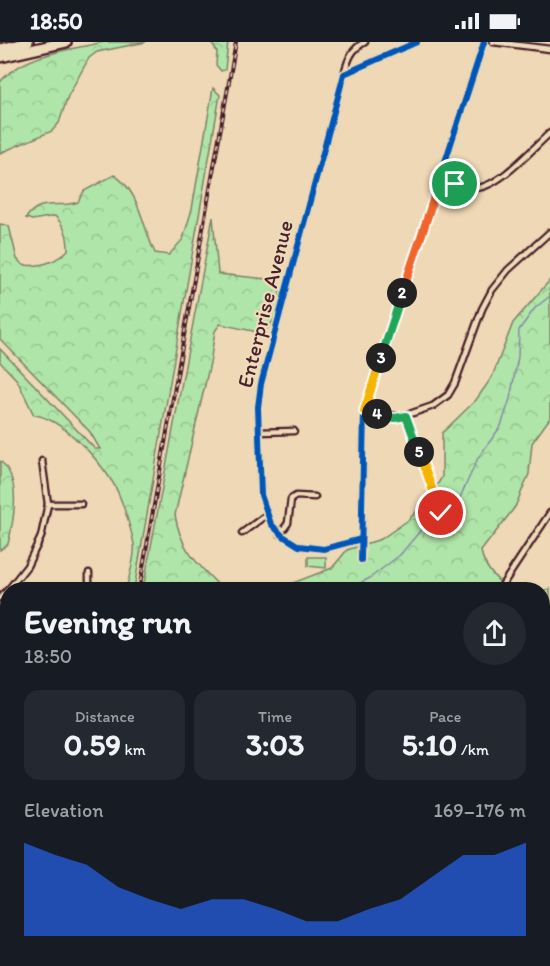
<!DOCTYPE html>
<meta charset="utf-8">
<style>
:root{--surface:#171b24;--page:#242831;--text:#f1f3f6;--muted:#9ea1a6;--accent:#2563eb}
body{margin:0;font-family:Itim,sans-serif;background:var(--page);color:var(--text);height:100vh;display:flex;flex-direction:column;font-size:22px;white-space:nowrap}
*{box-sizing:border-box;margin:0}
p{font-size:20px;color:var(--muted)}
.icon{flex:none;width:33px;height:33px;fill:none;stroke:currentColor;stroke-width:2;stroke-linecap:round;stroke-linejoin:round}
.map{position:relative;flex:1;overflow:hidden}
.sheet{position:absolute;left:0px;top:540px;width:550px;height:384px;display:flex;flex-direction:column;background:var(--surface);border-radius:24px 24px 0 0;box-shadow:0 2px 4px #0004}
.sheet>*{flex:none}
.pin{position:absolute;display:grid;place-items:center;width:51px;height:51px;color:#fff;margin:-26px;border:3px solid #fff;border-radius:50%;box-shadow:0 2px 6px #0007}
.km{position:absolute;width:30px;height:30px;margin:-15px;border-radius:50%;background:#222;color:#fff;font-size:16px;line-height:30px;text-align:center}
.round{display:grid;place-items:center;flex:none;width:63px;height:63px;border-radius:32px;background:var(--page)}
.summary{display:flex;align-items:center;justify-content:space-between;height:102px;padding:0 24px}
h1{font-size:33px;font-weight:700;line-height:45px}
.stats{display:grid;grid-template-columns:repeat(3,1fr);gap:9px;height:102px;padding:6px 24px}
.stats div{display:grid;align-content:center;border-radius:15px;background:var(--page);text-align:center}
.stats b{font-size:30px;font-weight:700}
.stats small{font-size:16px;font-weight:400}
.stats p{font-size:16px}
.chart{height:168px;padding:12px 24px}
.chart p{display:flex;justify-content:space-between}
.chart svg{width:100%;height:108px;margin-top:6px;fill:var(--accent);opacity:.7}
.status{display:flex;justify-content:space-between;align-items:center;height:42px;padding:0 30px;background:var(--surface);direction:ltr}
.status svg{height:16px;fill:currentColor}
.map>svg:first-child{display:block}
</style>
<div class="status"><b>18:50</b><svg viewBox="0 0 49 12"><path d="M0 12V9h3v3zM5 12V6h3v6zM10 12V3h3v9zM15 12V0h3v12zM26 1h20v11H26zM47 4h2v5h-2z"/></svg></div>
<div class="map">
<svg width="550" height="924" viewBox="0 0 550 924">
<defs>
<pattern id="forest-crowns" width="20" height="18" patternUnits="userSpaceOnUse" patternTransform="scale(1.5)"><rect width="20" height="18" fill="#afe5a8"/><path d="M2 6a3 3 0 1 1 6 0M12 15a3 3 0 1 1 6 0" fill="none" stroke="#98c491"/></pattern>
<pattern id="wetland-marsh" width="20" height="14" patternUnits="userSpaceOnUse" patternTransform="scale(1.5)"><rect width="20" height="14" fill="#afe5a8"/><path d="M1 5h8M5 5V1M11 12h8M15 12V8" fill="none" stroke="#98c491"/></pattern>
</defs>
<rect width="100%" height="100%" fill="#efd8b5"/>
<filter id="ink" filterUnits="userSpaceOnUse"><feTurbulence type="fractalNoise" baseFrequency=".0167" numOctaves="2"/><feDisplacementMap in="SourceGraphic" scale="12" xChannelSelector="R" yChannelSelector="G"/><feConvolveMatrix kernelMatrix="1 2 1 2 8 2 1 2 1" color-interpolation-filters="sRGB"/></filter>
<g filter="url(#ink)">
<!-- forest -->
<g fill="url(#forest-crowns)" stroke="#7c826a" stroke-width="1.5">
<path d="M104,0H146L97,10L89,16L68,54L59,81L52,89L0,111V40C23,12 70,8 104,0Z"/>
<polygon points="211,0 228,0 225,28 221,29 216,23 217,10"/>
<path d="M213,46L220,53L134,547H126C129,534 136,515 134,502C131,487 121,453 113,441C98,417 62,376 34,373L17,338L0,320V307L95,407H100L90,390L0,297V182L9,184L17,217L23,223C40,225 56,220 68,208C68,193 65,185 55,174L32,178L26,176C40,155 59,167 78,160L84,149L114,133C140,149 142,184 155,211L169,213L183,197L192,167Z"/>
<path d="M213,175L218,232L277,238C284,256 278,279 262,291L220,282L215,289L210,321L175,473C182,511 197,520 222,547H143Z"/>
<path d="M550,238V376L532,401L529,432L515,465L481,509C484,525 496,538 509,547H493L488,544L473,548H286L290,542L332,526L347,508L381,497L407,479L428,458L442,435V391L476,358L492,335L513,281Z"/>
<path d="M0,419C22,436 14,478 8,502L0,508Z"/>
<polygon points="550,547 550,595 543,603 543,550"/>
<polygon points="0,748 4,753 7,752 7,824 0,822"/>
<polygon points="53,917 72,917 71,924 52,924"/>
<polygon points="82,917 227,917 224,924 82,924"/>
</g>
<!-- wetland -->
<polygon fill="url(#wetland-marsh)" stroke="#7c826a" stroke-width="1.5" points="143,916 198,916 198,917 197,924 140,924"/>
<!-- green -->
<polygon fill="#afe5a8" stroke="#7c826a" stroke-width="1.5" points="308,515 326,515 326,526 308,524"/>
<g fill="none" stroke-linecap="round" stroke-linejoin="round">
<!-- stream -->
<g stroke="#858aa5" stroke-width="1.5">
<polyline points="346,548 370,536 400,513 420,489 458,460 478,416 501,384 510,357 518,315 519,288 535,266 550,254"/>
<polyline points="0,793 8,793"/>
<polyline points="164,924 167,916"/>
</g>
<!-- street casing -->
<g stroke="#4a1f2b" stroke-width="9">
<g id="street">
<polyline points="493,0 550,7"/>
<path d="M344,32C348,18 351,7 365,0"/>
<path d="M440,136C451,140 464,146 476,146C499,145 532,107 550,91"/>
<polyline points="364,369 401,375 433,364 448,353 455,341 482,267 492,248 508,228 550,190"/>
<polyline points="406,374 441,471"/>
<polyline points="259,390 294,389"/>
<polyline points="48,462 81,462"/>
<polyline points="242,491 266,473"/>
<polyline points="280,492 288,481 291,457 296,454 315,455"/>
<polyline points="361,497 324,507 299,504 283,494 271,482 261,453 258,365 261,342 344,32 417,0"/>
<polyline points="361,518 364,369 484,0"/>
<polyline points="8,548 27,524 41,495 48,462 42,419"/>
<polyline points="89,548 89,531"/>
<polyline points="499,548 550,471"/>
<polyline points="0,556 8,548"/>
<polyline points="543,613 550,603"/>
<polyline points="0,655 8,647"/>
<polyline points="0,703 8,710"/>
<polyline points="543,847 550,847"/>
<polyline points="0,863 8,865"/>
<polyline points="25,924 26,916"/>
<polyline points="276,924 276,916"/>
<polyline points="348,924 349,916"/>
<polyline points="519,924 524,916"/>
</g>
</g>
<!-- highway casing -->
<g stroke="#4a1f2b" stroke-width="14">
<g id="highway">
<polyline points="0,7 28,0"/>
<polyline points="0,15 66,0"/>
</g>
</g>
<!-- street -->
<use href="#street" stroke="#eddcb9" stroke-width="4.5"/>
<!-- highway -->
<use href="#highway" stroke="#eddcb9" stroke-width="9"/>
<!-- rail casing -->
<g stroke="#4a1f2b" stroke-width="4">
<g id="rail">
<polyline points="139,548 236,0"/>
<polyline points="76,924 76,916"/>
</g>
</g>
<!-- rail -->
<use href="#rail" stroke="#eddcb9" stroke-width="1.5" stroke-dasharray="4.5" stroke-linecap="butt"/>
<!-- cycleway casing -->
<g stroke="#eddcb9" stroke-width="10">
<g id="cycleway">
<polyline points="361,497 324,507 299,504 283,494 271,482 261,453 258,365 261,342 344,32 417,0"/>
<polyline points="361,518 364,369 484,0"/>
</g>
</g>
<!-- cycleway -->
<use href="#cycleway" stroke="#0057b8" stroke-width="6"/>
</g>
</g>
<g fill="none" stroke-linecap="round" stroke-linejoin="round" filter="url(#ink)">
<!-- split-1 casing -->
<g stroke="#fff" stroke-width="12">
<polyline id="split-1" points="424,186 440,136 455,142"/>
</g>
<!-- split-2 casing -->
<g stroke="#fff" stroke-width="12">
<polyline id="split-2" points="402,251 424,186"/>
</g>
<!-- split-3 casing -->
<g stroke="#fff" stroke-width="12">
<polyline id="split-3" points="381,316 402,251"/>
</g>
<!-- split-4 casing -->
<g stroke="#fff" stroke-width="12">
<polyline id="split-4" points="377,372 364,369 381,316"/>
</g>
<!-- split-5 casing -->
<g stroke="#fff" stroke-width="12">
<polyline id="split-5" points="377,372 395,376 406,374 419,410"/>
</g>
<!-- split-6 casing -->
<g stroke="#fff" stroke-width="12">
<polyline id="split-6" points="419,410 441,471"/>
</g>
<!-- split-1 -->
<use href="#split-1" stroke="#f0652b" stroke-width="8"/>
<!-- split-2 -->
<use href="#split-2" stroke="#f0652b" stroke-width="8"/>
<!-- split-3 -->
<use href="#split-3" stroke="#22a559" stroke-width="8"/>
<!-- split-4 -->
<use href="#split-4" stroke="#f5b400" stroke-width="8"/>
<!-- split-5 -->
<use href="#split-5" stroke="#22a559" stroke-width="8"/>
<!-- split-6 -->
<use href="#split-6" stroke="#f5b400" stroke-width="8"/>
</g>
<g text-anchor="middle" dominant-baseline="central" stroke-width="4.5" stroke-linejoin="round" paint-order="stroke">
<!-- street labels -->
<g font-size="22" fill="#4a1f2b" stroke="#eddcb9">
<text transform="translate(265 262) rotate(-76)">Enterprise Avenue</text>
</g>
</g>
</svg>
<div class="pin" style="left:455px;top:142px;background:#1e9e55"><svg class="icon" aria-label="arrive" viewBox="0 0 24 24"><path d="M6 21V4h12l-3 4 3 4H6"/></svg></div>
<div class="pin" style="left:441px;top:471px;background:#d93025"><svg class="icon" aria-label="check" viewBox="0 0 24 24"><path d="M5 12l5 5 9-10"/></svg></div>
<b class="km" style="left:402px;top:251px">2</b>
<b class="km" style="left:381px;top:316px">3</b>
<b class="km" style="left:377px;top:372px">4</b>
<b class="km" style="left:419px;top:410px">5</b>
<section class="sheet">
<div class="summary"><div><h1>Evening run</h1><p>18:50</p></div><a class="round"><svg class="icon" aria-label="share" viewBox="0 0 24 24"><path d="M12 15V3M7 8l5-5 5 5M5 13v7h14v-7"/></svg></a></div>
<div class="stats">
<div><p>Distance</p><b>0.59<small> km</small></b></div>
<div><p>Time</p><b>3:03</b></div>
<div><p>Pace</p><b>5:10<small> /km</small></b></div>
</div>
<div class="chart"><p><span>Elevation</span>169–176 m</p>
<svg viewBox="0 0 160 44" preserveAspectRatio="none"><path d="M0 44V6L10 11L20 15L30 24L40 29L50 33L60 29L70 29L80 33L90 38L100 38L110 33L120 29L130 20L140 11L150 11L160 6V44z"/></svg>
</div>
</section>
</div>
